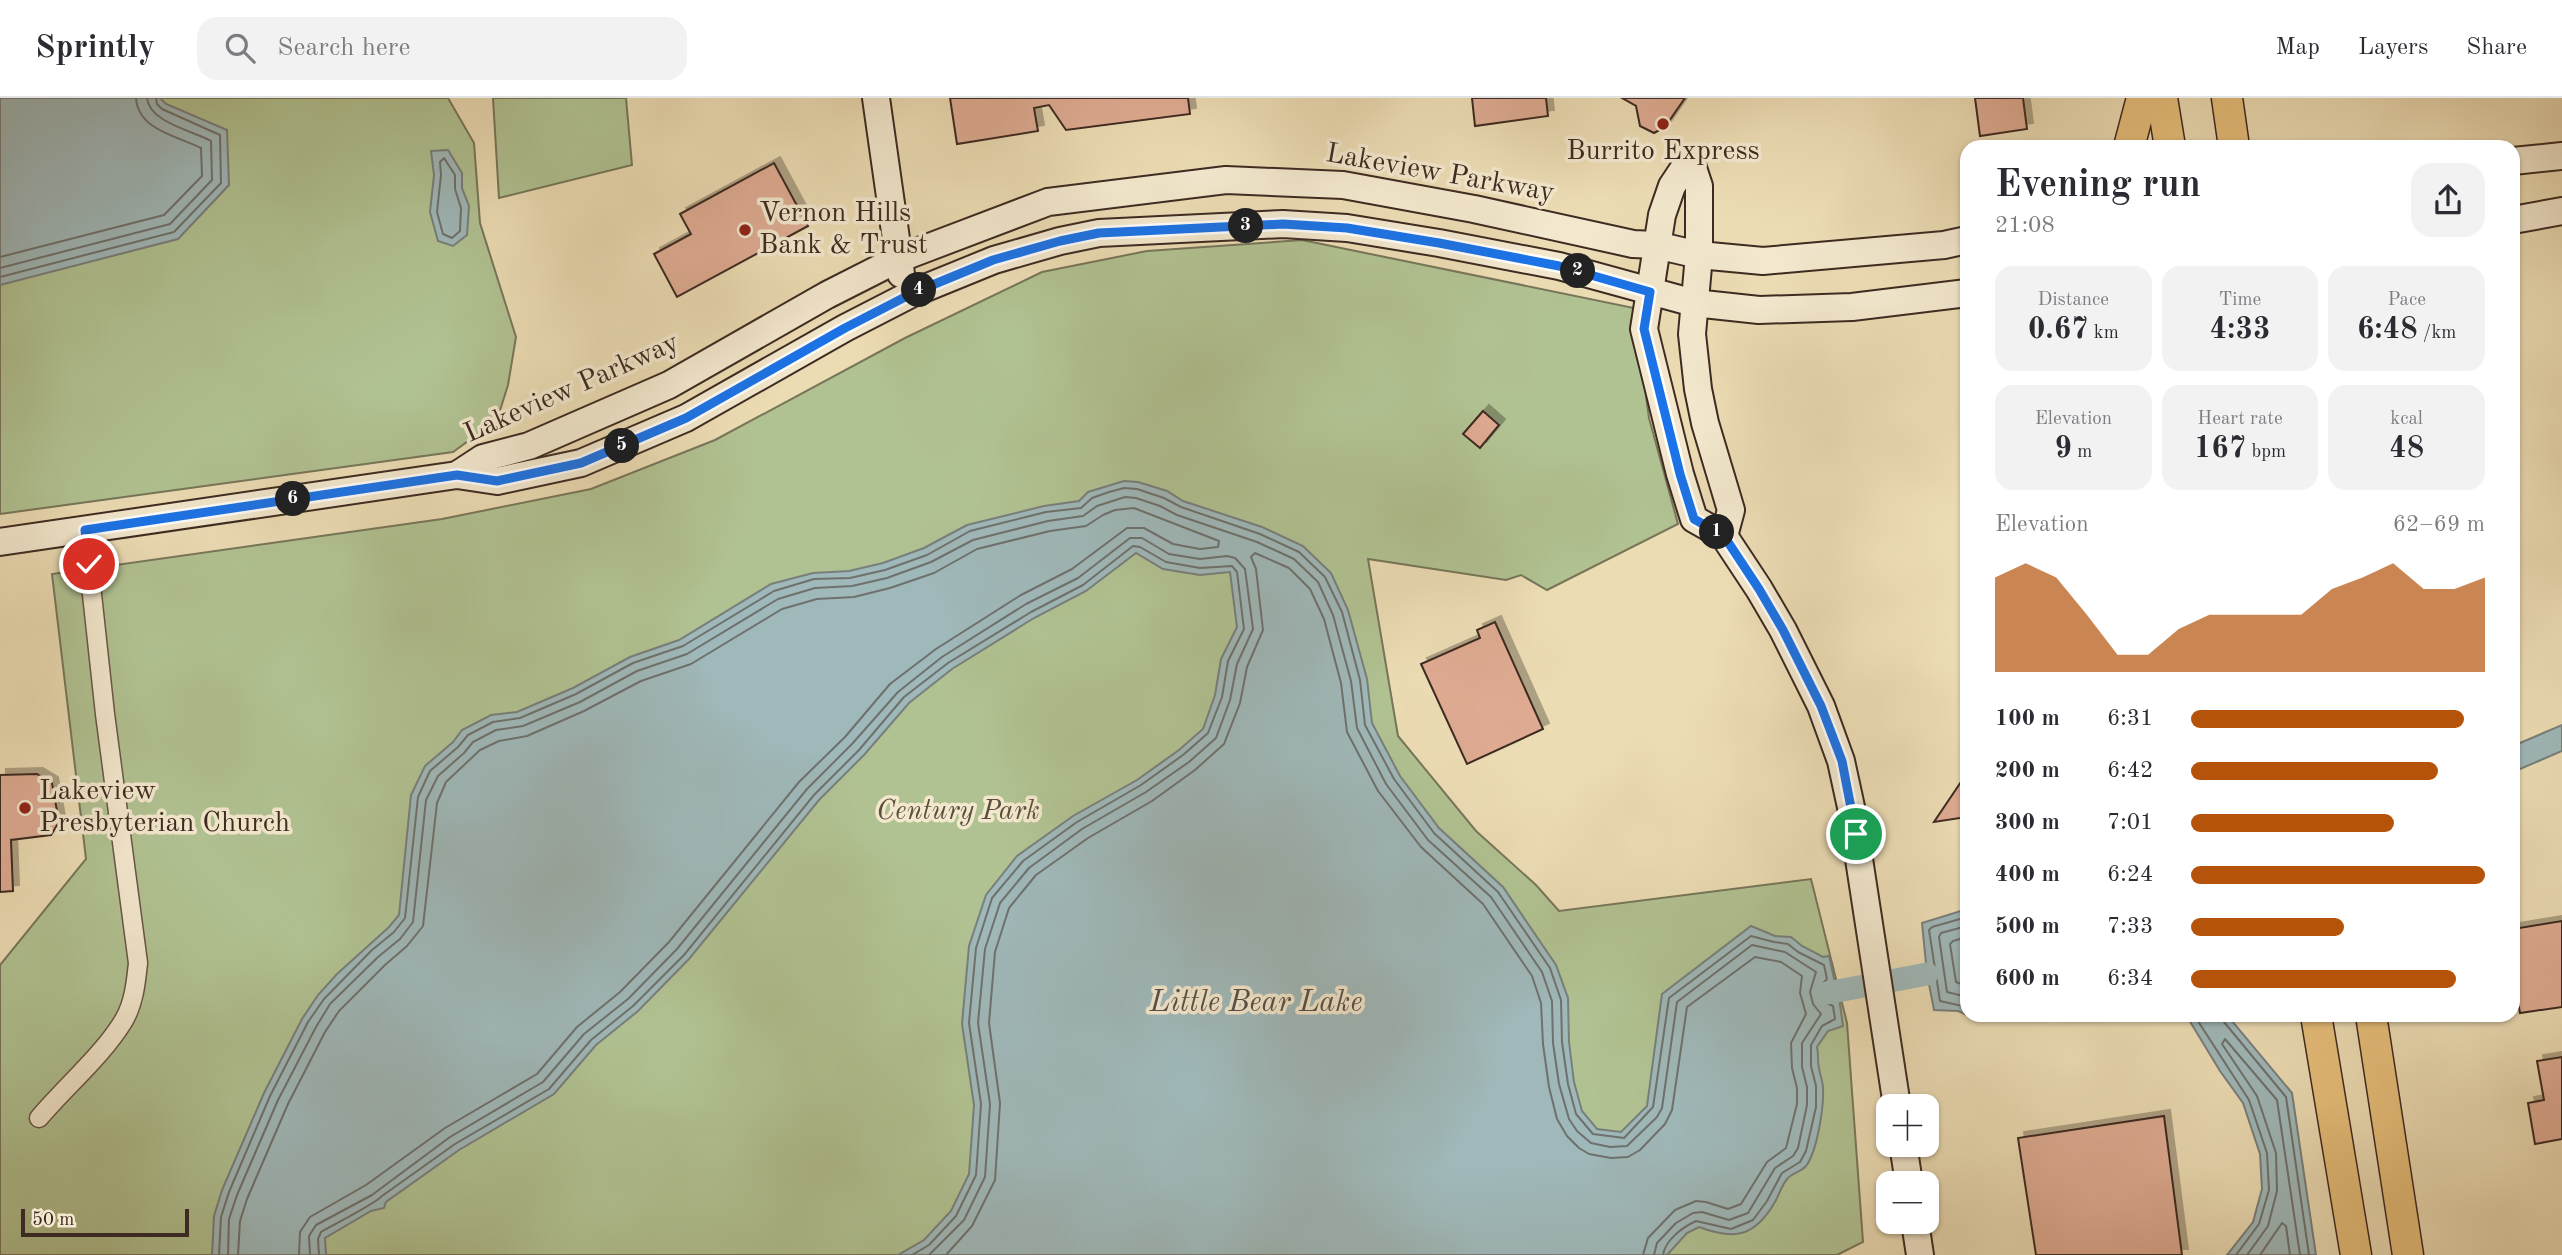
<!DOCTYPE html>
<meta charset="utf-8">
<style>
:root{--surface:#fff;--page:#f2f2f3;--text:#2b2b33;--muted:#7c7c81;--line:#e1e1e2;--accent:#b45309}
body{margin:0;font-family:"Old Standard TT",serif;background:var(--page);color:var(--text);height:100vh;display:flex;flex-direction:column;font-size:26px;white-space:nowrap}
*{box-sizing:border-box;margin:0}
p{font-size:23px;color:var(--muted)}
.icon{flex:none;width:38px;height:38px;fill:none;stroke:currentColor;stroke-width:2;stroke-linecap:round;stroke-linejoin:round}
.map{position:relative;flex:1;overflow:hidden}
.drawer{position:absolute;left:1960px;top:42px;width:560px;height:882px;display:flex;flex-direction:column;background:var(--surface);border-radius:21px;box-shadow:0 2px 5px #0004}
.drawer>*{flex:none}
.fabs{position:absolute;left:1876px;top:996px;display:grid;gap:14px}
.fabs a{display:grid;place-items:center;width:63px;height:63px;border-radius:14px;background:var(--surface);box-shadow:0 2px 5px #0004;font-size:35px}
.scale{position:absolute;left:21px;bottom:18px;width:168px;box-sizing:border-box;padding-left:7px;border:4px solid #3d2a21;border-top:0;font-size:19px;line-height:24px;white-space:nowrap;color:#3d2a21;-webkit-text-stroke:5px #f3e8ce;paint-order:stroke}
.pin{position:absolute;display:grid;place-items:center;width:60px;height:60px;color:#fff;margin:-30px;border:4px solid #fff;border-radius:50%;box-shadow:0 2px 7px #0007}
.km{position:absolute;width:35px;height:35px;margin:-18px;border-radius:50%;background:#222;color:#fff;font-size:19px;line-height:35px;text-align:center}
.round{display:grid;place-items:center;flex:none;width:74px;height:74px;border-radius:21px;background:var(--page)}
.head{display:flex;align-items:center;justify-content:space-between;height:119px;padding:0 35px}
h1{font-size:38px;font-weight:600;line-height:52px}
.metrics{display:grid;grid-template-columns:repeat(3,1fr);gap:10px;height:119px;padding:7px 35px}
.metrics div{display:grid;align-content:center;border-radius:18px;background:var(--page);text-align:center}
.metrics b{font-size:30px;font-weight:600}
.metrics small{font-size:19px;font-weight:400}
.metrics p{font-size:19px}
.chart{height:196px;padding:14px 35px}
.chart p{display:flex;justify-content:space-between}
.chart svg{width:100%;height:126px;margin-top:7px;fill:var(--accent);opacity:.7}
ul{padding:0 35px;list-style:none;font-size:23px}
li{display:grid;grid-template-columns:112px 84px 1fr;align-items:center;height:52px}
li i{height:18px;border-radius:9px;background:var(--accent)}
header{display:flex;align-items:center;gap:42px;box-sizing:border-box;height:98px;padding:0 35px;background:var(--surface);border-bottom:2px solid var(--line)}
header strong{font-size:33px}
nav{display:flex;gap:38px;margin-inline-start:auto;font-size:24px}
.search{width:490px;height:63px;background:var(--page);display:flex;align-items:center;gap:18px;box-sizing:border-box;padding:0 24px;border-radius:21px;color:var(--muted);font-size:26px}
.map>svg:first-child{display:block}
</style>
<header>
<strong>Sprintly</strong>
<div class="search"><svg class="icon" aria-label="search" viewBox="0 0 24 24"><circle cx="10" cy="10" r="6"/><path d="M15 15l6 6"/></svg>Search here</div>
<nav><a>Map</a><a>Layers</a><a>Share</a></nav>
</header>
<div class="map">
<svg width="2562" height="1157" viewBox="0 0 2562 1157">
<defs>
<filter id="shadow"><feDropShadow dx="6" dy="-6" stdDeviation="0" flood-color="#0004"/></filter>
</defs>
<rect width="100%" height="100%" fill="#ecdcb4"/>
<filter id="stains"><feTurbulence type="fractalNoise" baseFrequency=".00286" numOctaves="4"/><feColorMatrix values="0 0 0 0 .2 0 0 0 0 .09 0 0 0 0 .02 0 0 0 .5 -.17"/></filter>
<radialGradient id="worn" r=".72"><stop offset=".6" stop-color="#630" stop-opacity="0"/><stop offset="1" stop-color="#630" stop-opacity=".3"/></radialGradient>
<!-- green -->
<g fill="#b1c292" stroke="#77765a" stroke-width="2">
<polygon points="0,0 448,0 474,45 480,125 516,239 508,287 497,322 453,354 0,416"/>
<polygon points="493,0 626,0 632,67 499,100"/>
<polygon points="1302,142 1634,210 1649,320 1678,426 1547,492 1521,477 1506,482 1368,461 1398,638 1476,733 1536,787 1559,813 1811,781 1847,925 1863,1144 1837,1157 0,1157 0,867 86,761 52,476 442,421 591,391 715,342 905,240 1042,174 1147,153"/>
</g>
<!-- water -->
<g fill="#9fb8b9" stroke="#787f7c" stroke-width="2">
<polygon points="0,0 160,0 166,6 227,32 229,87 178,141 0,187"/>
<polygon points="448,52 462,75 462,90 469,108 467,137 453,148 438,143 430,114 434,77 431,53"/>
<path d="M1124,383L1138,384L1167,393L1183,403L1262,429L1303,448L1331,475L1348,512L1367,581L1372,625L1400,678L1439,730L1503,789L1556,867L1568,900L1569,944L1574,984L1582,1013L1597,1031L1621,1034L1647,1008L1662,896L1751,828L1775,838L1791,839L1802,848L1823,859L1829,858L1836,889L1826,891L1827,900L1839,899L1843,928L1828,933L1817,949C1819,956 1817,962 1819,970C1820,977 1823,983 1823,991C1824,1009 1817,1054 1806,1068C1801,1074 1792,1075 1788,1080C1782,1086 1779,1097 1775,1104C1755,1138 1736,1143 1699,1129L1687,1135L1667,1157H898L924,1142L951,1113L969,1076L974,1007L962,926L969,848L986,797L1017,758L1073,718L1137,682L1179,652L1203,631L1215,597L1221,561L1237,529L1230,474L1200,477L1163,471L1136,455L1086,493L1034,520L952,571L909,605L864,657L819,702L689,861L638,913L596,947L554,996L459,1052L386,1104L384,1110L371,1113L325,1140L326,1157H212L214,1118L222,1092L264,995L302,921L318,897L337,876L389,829L399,817L411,697L425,668L453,644L462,632L491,617L517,614L573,590L630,559L679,542L771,486L813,475L849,473L883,465L924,450L967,427L1044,408L1079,403L1088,394Z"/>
<polygon points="2562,627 2562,653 2513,674 2513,648"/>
<polygon points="1967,811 1967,917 1958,913 1934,912 1927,876 1922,825"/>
<polygon points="2186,917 2227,917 2292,995 2316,1157 2227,1157 2253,1124 2262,1091 2260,1056 2243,1005 2220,973"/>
</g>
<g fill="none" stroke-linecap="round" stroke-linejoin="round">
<!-- shore -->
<g stroke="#6e716d" stroke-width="2">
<polygon points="444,60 455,77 455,91 461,110 460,133 452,140 443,136 437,114 441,77 440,64"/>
<path d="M0,159L164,117L202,78L201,50C177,38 138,32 136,0"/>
<path d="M0,170L170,126L212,82L211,43C193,33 149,24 147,0"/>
<polyline points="0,179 174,134 221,85 220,37 162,11 157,6 156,0"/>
<polyline points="1967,819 1932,829 1929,832 1940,903 1967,909"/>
<polyline points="1967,828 1941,835 1939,839 1947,894 1967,899"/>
<polyline points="1967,839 1953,843 1950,846 1956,884 1967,888"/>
<polyline points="2194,917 2249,1002 2267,1055 2269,1092 2259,1126 2236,1157"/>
<polyline points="2222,917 2224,924 2286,999 2309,1157"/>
<path d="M219,1157L221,1119L229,1094L270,998L308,924L324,901L372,852L394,834L405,820L418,699L430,673L458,649L468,637L493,624L520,620L576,596L633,565L683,548L774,493L814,481L850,480L885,472L927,457L970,433L1046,414L1081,410L1092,400L1109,394L1124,390L1137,391L1164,400L1181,409L1260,436L1299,454L1325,479L1342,514L1360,582L1365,627L1394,681L1434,735L1498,794L1550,870L1561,902L1562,944L1568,986L1576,1016L1593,1036L1624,1040L1653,1009L1669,900L1751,838L1774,844L1788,846L1798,854L1824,867L1827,881L1820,889C1818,901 1823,904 1833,908L1835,921L1822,928L1811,947V968L1816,988V1009L1806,1053L1800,1064L1782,1075L1767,1103L1753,1122L1731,1131L1696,1123C1683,1129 1665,1142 1663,1157"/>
<polyline points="228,1157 229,1121 237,1097 278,1002 316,929 330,906 378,859 400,841 413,824 426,702 438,678 464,655 473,644 496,632 523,628 580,604 637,573 687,556 778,501 815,490 852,488 887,480 931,464 973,442 1048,423 1083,418 1097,408 1125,399 1136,400 1160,408 1177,417 1257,444 1294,461 1318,484 1333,517 1351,583 1357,630 1386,686 1428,742 1491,799 1542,874 1552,903 1553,945 1559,986 1569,1021 1577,1033 1591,1045 1610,1049 1627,1048 1657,1019 1662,1010 1677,904 1752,847 1785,854 1816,874 1810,894 1813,906 1821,916 1802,945 1802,969 1807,989 1807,1007 1798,1050 1793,1058 1775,1070 1748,1115 1729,1122 1702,1114 1693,1115 1676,1125 1657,1145 1654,1157"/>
<polyline points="238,1157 240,1123 247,1101 288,1006 325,934 339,913 385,867 407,848 423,828 437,705 446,684 480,652 499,643 527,638 584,613 641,583 691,566 782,511 817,501 854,499 890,490 934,475 977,451 1050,433 1086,428 1103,417 1115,412 1134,410 1219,443 1218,449 1200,451 1173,446 1144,430 1127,430 1072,471 1021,497 936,551 890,586 845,639 799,684 669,844 620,894 577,929 537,976 445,1030 366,1087 310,1119 300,1134 299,1157"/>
<polyline points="310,1157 309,1138 316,1127 372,1097 450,1039 543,984 584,936 628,901 677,851 807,691 852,646 898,594 942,559 1026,506 1078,480 1130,440 1142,440 1169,456 1200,461 1227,458 1235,460 1245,471 1253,531 1237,566 1230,602 1216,640 1189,664 1146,694 1082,731 1029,770 1000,805 985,851 978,925 990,1006 985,1079 964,1122 929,1157"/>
<path d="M319,1157L318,1141L321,1134C333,1127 378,1104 382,1098L455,1046L549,991L591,942L633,908L684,857L814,697L859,652L904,599L948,565L1031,514L1083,487L1133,448L1140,449L1166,464L1200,470L1232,468L1237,474L1244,531L1228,563L1222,599L1208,635L1183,657L1141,687L1077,724L1023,763L992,800L976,850L969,925L981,1006L976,1077L956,1118L929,1147L912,1157"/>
<polyline points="946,1157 972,1128 995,1082 1000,1005 989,925 995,854 1009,810 1036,777 1088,740 1152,703 1195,672 1224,646 1240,605 1247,569 1263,532 1256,471 1251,459 1255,455 1289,470 1310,491 1324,521 1341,585 1347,634 1378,693 1421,749 1483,806 1532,878 1541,905 1543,946 1549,989 1557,1021 1567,1038 1579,1050 1589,1056 1611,1060 1628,1059 1640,1052 1665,1026 1672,1012 1687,909 1755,859 1781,864 1802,878 1800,895 1806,916 1791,945 1792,970 1797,990 1797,1006 1786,1050 1767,1064 1741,1106 1728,1111 1706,1104 1696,1103 1675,1112 1648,1140 1643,1157"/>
<polyline points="2247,1157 2268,1128 2277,1093 2276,1055 2257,998 2222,946 2225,941 2277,1002 2300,1157"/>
<polyline points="2260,1157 2282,1125 2286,1128 2290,1157"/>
</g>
<!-- canal -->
<polyline stroke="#9fb8b9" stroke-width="23" points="1827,895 1927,876"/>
</g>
<!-- building -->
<g fill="#deab92" stroke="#3d2a21" stroke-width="2" filter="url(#shadow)">
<polygon points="950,0 1188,0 1190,16 1066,32 1049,7 1034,10 1038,33 957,46"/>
<polygon points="1472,0 1546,0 1548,18 1475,28"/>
<polygon points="1622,0 1685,0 1665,29 1654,35 1640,28 1636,8"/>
<polygon points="1975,0 2023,0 2027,31 1980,38"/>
<polygon points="774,65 808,128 677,199 654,156 691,136 680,116"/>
<polygon points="1483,313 1499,327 1480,350 1463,336"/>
<polygon points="1495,524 1543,631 1467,666 1421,566 1480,540 1477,532"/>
<polygon points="1967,675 1967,719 1934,724"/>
<polygon points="37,676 52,685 59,724 51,737 11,742 13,793 0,794 0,677"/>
<polygon points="2562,823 2562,909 2520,915 2513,877 2513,831"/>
<polygon points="2562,959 2562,1041 2535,1046 2528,1005 2544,1002 2537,963"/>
<polygon points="2164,1018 2182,1157 2036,1157 2018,1040"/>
</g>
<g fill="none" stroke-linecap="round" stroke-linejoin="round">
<!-- street casing -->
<g stroke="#695646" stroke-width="21">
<path id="street" d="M39,1020C66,988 103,957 124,922C134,905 136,884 138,865L105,616L85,432"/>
</g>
<!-- secondary casing -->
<g stroke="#3d2a21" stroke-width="30">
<g id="secondary">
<polyline points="876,0 901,176"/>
<polyline points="1690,61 1672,88 1662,117 1644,231 1680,376 1694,421 1724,438 1759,491 1783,532 1821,608 1841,663 1851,709 1897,1008"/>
<polyline points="1690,61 1699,88 1699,157 1692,236 1698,291 1705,325 1731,412 1724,438"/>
<polyline points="2513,63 2562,58"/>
<polyline points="2513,122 2562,113"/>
<polyline points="457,377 483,360 529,348 669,287 827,197 898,161 1048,104 1226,82 1343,87 1474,111 1633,146 1656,147 1699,157 1763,163 1944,147 1967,142"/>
<polyline points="0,444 457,377 497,383 581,365 686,320 845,230 913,195 994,162 1060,143 1099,135 1283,126 1347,130 1439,145 1559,168 1694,205 1759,212 1852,209 1967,195"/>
<polyline points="1903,1046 1909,1085"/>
<polyline points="1915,1124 1920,1157"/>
</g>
</g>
<!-- primary casing -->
<g stroke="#3d2a21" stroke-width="33">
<g id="primary">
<polyline points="2162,0 2170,49"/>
<polyline points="2227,0 2234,49"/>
<polyline points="2129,49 2142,0"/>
<polyline points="2316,917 2356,1157"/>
<polyline points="2371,917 2408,1157"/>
</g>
</g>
<!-- street -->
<use href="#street" stroke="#f3e8ce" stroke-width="18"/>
<!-- secondary -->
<use href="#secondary" stroke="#f3e8ce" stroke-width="26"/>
<!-- primary -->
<use href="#primary" stroke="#e6be7a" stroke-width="30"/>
</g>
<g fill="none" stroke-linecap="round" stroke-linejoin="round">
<!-- route casing -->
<g stroke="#fff" stroke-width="14">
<polyline id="route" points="89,466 85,432 457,377 497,383 581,365 686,320 845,230 913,195 993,162 1060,143 1099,135 1283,126 1347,130 1439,145 1559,168 1650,194 1644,231 1680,376 1694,421 1724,438 1759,491 1783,532 1821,608 1842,663 1856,736"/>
</g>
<!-- route -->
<use href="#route" stroke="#1a73e8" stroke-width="9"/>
</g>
<!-- markers -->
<g fill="#8f2418" stroke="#f3e8ce" stroke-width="2.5">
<circle cx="1663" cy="26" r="7"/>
<circle cx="745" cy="132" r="7"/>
<circle cx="25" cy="710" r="7"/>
</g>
<g text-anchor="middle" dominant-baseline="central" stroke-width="7" stroke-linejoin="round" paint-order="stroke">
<!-- poi labels -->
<g font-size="28" fill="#3d2a21" stroke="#f3e8ce" text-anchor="start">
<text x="1663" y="54" text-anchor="middle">Burrito Express</text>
<text x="759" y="116">Vernon Hills<tspan x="759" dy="32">Bank &amp; Trust</tspan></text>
<text x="39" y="694">Lakeview<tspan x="39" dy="32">Presbyterian Church</tspan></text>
</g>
<!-- street labels -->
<g font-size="28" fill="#3d2a21" stroke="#f3e8ce">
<text transform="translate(1440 76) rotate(10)">Lakeview Parkway</text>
<text transform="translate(572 291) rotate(-24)">Lakeview Parkway</text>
</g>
<!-- park labels -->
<g font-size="28" font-style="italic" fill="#5a503d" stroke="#f3e8ce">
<text x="958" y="714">Century Park</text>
</g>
<!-- water labels -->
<g font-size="30" font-style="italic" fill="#564e47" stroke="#f3e8ce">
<text x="1256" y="905">Little Bear Lake</text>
</g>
</g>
<rect width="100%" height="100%" filter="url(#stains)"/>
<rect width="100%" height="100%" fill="url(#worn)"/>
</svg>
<div class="fabs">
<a>+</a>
<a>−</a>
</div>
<div class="scale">50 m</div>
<div class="pin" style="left:1856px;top:736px;background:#1e9e55"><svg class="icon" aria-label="arrive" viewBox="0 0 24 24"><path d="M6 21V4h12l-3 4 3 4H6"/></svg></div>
<div class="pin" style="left:89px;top:466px;background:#d93025"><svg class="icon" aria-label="check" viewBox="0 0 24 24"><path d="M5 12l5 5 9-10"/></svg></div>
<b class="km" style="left:1717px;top:434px">1</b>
<b class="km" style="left:1578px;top:173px">2</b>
<b class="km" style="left:1246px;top:128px">3</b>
<b class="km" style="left:919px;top:192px">4</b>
<b class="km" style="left:622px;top:348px">5</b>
<b class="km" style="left:293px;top:401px">6</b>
<section class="drawer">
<div class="head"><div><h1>Evening run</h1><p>21:08</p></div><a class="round"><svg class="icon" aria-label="share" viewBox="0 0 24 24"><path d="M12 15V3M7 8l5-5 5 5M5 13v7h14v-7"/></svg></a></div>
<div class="metrics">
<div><p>Distance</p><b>0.67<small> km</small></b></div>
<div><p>Time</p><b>4:33</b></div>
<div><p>Pace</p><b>6:48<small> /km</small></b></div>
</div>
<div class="metrics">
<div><p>Elevation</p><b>9<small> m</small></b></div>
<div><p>Heart rate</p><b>167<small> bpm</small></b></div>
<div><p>kcal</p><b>48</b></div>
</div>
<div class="chart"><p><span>Elevation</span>62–69 m</p>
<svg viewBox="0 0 160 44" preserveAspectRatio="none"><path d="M0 44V11L10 6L20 11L30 24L40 38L50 38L60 29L70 24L80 24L90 24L100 24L110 15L120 11L130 6L140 15L150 15L160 11V44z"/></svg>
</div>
<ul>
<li><b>100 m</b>6:31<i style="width:93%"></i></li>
<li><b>200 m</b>6:42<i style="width:84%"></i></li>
<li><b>300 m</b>7:01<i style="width:69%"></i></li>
<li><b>400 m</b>6:24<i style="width:100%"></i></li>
<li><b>500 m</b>7:33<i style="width:52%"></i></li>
<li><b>600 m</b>6:34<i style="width:90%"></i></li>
</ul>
</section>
</div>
